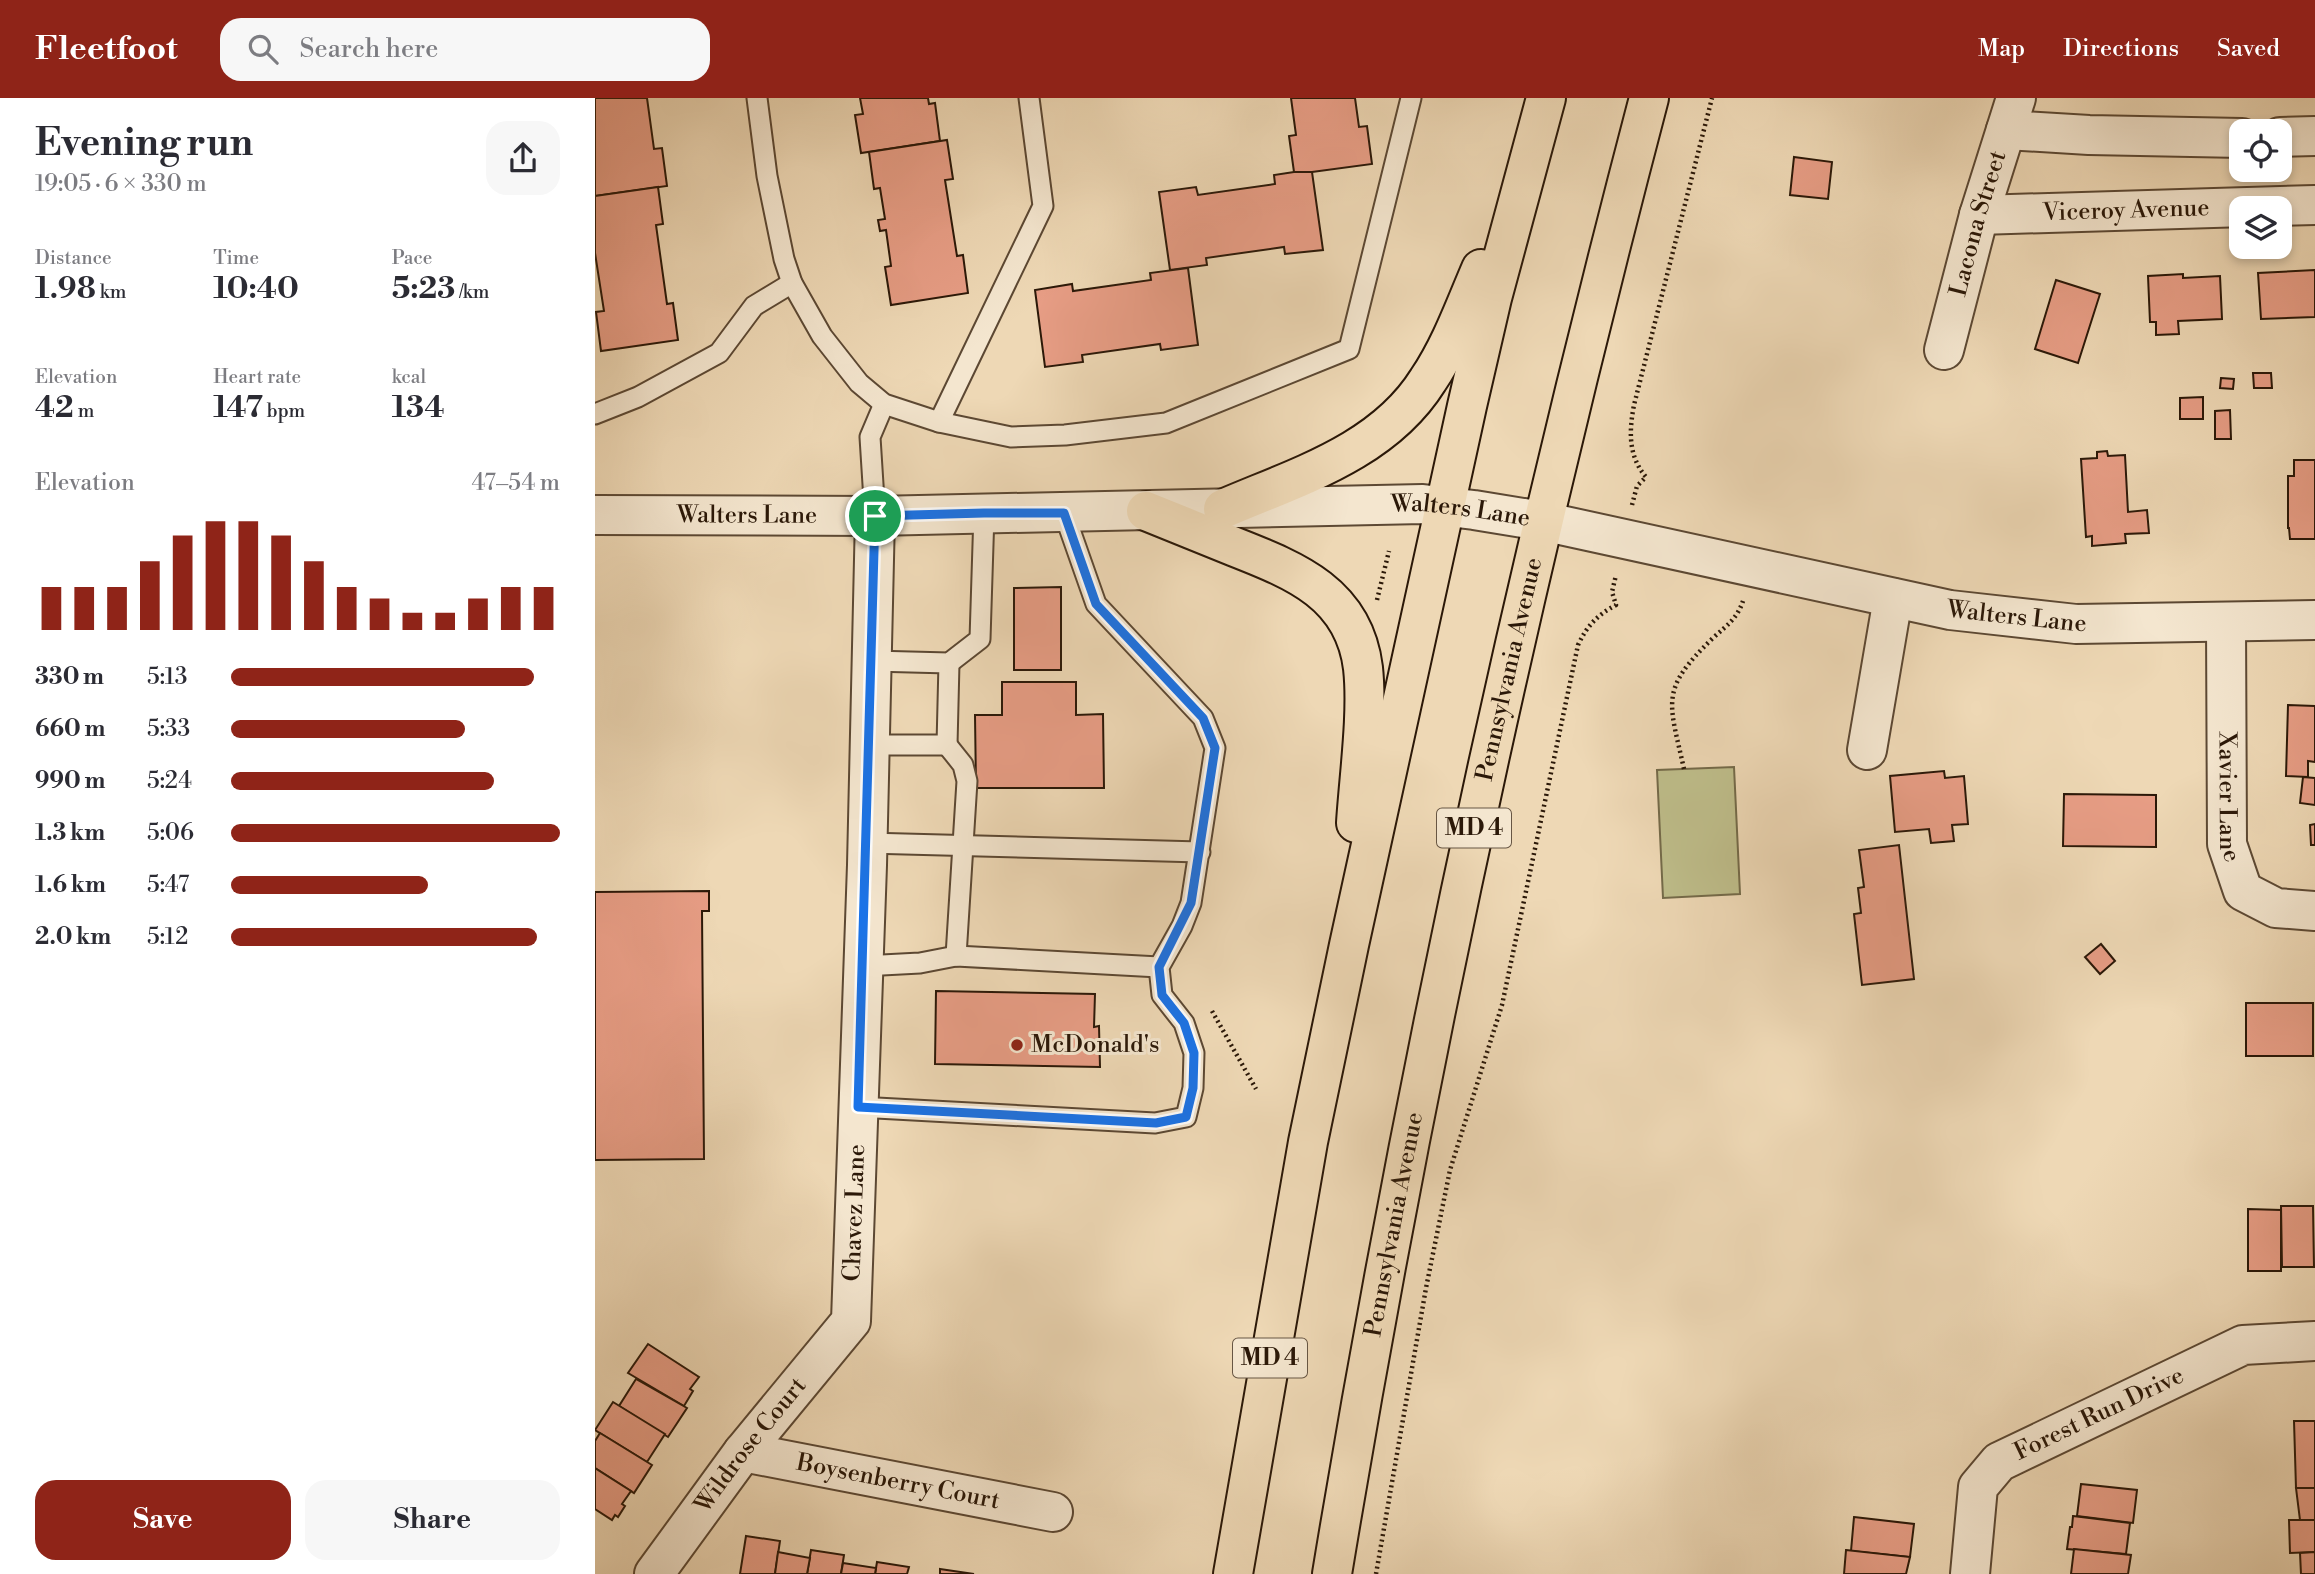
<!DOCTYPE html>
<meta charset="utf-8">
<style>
:root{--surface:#fff;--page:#f7f7f7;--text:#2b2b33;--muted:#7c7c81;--accent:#8f2418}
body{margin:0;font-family:"Libre Bodoni",serif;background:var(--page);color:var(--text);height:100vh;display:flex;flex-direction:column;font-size:26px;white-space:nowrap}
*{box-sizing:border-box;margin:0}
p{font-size:23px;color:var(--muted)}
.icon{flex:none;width:38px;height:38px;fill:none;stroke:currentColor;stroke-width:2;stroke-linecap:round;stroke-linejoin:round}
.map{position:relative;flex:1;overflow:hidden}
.sheet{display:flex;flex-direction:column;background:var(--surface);width:595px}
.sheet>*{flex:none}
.fabs{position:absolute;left:1634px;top:21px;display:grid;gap:14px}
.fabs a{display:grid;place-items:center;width:63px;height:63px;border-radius:14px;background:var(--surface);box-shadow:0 4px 10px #0003;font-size:35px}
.pin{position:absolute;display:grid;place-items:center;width:60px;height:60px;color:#fff;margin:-30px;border:4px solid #fff;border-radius:50%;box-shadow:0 2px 7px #0007}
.round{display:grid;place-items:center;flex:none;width:74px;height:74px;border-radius:21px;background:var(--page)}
.headline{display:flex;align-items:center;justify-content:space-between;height:119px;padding:0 35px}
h1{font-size:38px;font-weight:800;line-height:52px}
.metrics{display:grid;grid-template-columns:repeat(3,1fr);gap:10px;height:119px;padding:7px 35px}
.metrics div{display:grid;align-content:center}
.metrics b{font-size:30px;font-weight:800}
.metrics small{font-size:19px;font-weight:400}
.metrics p{font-size:19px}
.chart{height:196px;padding:14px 35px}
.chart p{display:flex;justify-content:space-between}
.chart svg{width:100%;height:126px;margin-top:7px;stroke:var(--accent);stroke-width:6}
.action{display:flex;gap:14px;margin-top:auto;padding:14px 35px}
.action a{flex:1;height:80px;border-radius:21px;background:var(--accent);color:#fff;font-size:28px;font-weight:800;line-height:80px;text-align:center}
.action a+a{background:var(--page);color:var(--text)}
ul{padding:0 35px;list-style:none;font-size:23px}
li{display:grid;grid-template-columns:112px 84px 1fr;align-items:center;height:52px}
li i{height:18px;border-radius:9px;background:var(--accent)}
header{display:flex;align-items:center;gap:42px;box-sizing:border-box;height:98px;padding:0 35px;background:var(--accent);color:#fff}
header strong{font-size:33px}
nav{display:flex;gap:38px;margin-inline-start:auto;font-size:24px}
.search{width:490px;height:63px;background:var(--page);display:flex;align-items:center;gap:18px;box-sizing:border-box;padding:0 24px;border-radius:21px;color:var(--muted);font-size:26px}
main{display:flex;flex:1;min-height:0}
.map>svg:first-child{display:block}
</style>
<header>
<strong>Fleetfoot</strong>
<div class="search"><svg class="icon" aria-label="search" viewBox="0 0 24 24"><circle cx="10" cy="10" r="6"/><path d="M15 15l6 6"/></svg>Search here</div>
<nav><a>Map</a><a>Directions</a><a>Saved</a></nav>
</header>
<main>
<section class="sheet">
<div class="headline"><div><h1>Evening run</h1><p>19:05 · 6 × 330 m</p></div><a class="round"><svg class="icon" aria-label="share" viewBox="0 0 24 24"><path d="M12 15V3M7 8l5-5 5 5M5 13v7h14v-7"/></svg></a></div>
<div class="metrics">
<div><p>Distance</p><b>1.98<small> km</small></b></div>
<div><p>Time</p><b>10:40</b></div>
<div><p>Pace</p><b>5:23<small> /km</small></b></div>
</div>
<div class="metrics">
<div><p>Elevation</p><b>42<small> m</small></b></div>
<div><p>Heart rate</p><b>147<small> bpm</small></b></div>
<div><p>kcal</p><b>134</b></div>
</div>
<div class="chart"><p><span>Elevation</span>47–54 m</p>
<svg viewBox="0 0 160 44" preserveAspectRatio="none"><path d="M5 44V29M15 44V29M25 44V29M35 44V20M45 44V11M55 44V6M65 44V6M75 44V11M85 44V20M95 44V29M105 44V33M115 44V38M125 44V38M135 44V33M145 44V29M155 44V29"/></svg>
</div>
<ul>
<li><b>330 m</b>5:13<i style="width:92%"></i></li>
<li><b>660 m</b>5:33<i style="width:71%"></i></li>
<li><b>990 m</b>5:24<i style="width:80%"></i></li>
<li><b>1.3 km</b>5:06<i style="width:100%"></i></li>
<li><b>1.6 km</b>5:47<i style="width:60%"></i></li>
<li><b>2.0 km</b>5:12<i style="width:93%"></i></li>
</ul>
<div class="action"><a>Save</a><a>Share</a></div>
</section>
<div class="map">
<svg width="1720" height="1476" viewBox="0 0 1720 1476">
<rect width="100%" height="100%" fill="#eed8b5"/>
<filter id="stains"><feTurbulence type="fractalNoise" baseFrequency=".00286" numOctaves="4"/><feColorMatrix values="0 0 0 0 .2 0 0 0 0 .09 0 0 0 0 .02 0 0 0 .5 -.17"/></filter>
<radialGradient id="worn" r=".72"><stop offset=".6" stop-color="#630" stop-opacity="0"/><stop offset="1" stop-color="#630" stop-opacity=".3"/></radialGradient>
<!-- green -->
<polygon fill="#bebd8a" stroke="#746a49" stroke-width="2" points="1139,669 1145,796 1068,800 1062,672"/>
<!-- building -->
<g fill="#e79d85" stroke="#2b1808" stroke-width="2">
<polygon points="0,0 52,0 59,51 67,50 72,88 0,98"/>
<polygon points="265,0 333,0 334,6 340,5 345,43 266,55 260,17 268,16"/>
<polygon points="696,0 760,0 764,29 772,28 777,66 717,74 699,74 694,38 701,37"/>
<polygon points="352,42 358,81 350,82 362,158 368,157 373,195 296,207 290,169 296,168 291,132 285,133 283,122 290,121 285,90 279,91 274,54"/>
<polygon points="1199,59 1237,64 1233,101 1195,97"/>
<polygon points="699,74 717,74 728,152 690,156 689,149 611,160 612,167 575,172 564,94 601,89 603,97 680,86 679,77"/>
<polygon points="63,89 68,126 61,127 72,206 78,205 83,242 6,253 1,214 9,213 0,155 0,98"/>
<polygon points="593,170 603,247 566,252 565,246 487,257 488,264 450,269 440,192 477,186 478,193 556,182 555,175"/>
<polygon points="1720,172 1720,219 1666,221 1663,175"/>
<polygon points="1588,176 1588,180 1625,178 1627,221 1583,223 1584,236 1561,237 1561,224 1555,224 1553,178"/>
<polygon points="1461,182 1505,196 1483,265 1440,251"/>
<polygon points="1658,275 1676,275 1677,290 1659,290"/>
<polygon points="1626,280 1639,281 1638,291 1625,290"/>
<polygon points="1608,299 1608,321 1585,321 1585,300"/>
<polygon points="1635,312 1636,341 1620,341 1620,313"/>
<polygon points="1512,353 1513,358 1530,357 1533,414 1552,412 1554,435 1530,436 1531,445 1497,448 1497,438 1491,439 1486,361 1502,360 1502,354"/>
<polygon points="1699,362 1720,362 1720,441 1695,441 1694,430 1693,430 1693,378 1699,378"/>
<polygon points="466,489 466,572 419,572 419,490"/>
<polygon points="407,584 481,584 481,617 508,616 509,690 381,690 380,617 407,617"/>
<polygon points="1693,607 1720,608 1720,664 1713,663 1713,679 1691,678"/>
<polygon points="1349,673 1350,680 1369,678 1373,726 1357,727 1359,743 1336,745 1334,731 1300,734 1295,678"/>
<polygon points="1708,679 1720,680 1720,707 1705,705"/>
<polygon points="1469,696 1561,697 1561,749 1468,748"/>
<polygon points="1720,726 1720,747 1716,747 1715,727"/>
<polygon points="1304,747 1319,881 1267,887 1259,816 1266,815 1263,790 1269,789 1264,752"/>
<polygon points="114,793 114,813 107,813 109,1061 0,1062 0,794"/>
<polygon points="1506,846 1520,863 1505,876 1490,859"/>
<polygon points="341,893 500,896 499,929 504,928 505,969 340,966"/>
<rect x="1651" y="905" width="67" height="53"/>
<polygon points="1686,1108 1718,1108 1719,1169 1687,1169"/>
<polygon points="1653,1111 1686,1112 1686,1173 1653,1173"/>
<polygon points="53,1246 104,1279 95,1291 98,1293 89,1308 33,1275"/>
<polygon points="41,1281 92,1310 73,1339 24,1308"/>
<polygon points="18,1304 70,1336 52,1364 0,1332"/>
<polygon points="1699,1323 1720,1323 1720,1390 1701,1390"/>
<polygon points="5,1335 57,1367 39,1395 0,1370 0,1343"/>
<polygon points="0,1370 36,1393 27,1406 30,1408 23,1419 20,1417 17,1422 0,1411"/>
<polygon points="1486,1386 1542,1392 1538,1425 1482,1418"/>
<polygon points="1701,1390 1720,1390 1720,1422 1705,1422"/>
<polygon points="1478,1418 1535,1425 1531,1456 1472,1451 1475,1429 1477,1429"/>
<polygon points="1259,1419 1319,1426 1315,1459 1256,1453"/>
<polygon points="1694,1422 1720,1422 1720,1454 1695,1455"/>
<polygon points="151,1438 185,1443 180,1476 145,1476"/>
<polygon points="1479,1451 1536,1457 1533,1476 1476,1476"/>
<polygon points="216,1452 249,1457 246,1476 212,1476"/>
<polygon points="1251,1452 1315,1459 1311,1476 1249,1476"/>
<polygon points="183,1454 215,1460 212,1476 180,1476"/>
<polygon points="1720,1454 1720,1476 1706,1476 1705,1455"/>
<polygon points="282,1464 314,1469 312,1476 280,1476"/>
<polygon points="248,1465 281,1470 280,1476 246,1476"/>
<polygon points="345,1471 379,1476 345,1476"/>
</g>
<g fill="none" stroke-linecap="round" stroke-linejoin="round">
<!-- service casing -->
<g stroke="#5c4833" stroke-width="23">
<g id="service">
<polyline points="162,0 172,78 189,161 197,185 227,238 264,285 289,306 344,324 416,339 470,337 571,325 754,251 816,0"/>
<polyline points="0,316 43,299 124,255 159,208 197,185"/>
<polyline points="344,324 448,108 434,0"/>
<polyline points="280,418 275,339 289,306"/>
<polyline points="277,563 354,565 385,541 389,415"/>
<polyline points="275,647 352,647 354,565"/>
<polyline points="352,647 368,667 372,683 361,858"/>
<polyline points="272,745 605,754"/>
<polyline points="268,868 325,865 361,858 564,869"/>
<polyline points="263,1009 560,1025 591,1019 598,990 599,955 589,925 567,897 564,869 587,828 596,805 620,650 608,620 501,506 469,415"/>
</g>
</g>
<!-- minor casing -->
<g stroke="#5c4833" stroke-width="42">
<g id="minor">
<polyline points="1411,32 1494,37 1647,40"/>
<polyline points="1685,39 1720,38"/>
<path id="s1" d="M1384,117L1720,107"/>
<path id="s2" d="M1349,252L1384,117L1421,0"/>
<path id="s3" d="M1631,524L1632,746L1648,793L1681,810L1720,813"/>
<polyline points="1272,652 1298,500"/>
<path id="s4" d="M148,1354L458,1414"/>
<path id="s5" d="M59,1476L148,1354L256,1223L272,767L280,418"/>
<path id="s6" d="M1375,1476L1383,1389L1404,1364L1648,1247L1720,1243"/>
</g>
</g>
<!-- tertiary casing -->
<g stroke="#5c4833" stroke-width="42">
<g id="tertiary">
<path id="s7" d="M0,417L280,418L828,406L879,412L947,423L1355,512L1481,526L1720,522"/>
</g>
</g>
<!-- trunk casing -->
<g stroke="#2b1808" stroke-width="42">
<g id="trunk">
<path d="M628,411C702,379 788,354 833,282C856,248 870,208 886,171"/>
<path d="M551,413C581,425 610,437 640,449C701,473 759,496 768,570C773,616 764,678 761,725"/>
<polyline points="638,1476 713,1044 754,847 872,308 897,200 951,0"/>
<path id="s8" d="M737,1476C819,979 926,487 1054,0"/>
</g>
</g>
<!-- path -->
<g stroke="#2b1808" stroke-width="4.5" stroke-dasharray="2 3.5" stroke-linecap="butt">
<path d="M1037,407L1042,388L1051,379C1033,358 1034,333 1039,307L1117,0"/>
<polyline points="782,502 794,453"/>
<path d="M1089,671C1074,603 1064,592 1118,540C1132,527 1142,521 1148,503"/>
<polyline points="617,913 661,991"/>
<path d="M781,1476L831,1190L855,1072L907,907L983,547C992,528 1002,517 1021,507L1017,494L1021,477"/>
</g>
<!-- service -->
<use href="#service" stroke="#f4e6cf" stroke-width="19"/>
<!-- minor -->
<use href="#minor" stroke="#f4e6cf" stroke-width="38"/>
<!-- tertiary -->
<use href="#tertiary" stroke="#f4e6cf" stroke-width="38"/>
<!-- trunk -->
<use href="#trunk" stroke="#eed8b5" stroke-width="38"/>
</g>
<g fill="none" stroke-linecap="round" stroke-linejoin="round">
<!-- route casing -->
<g stroke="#fff" stroke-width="14">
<polygon id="route" points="389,415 469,415 501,506 608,620 620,650 596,805 564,869 567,897 589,925 599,955 598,990 591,1019 561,1025 263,1009 280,418"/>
</g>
<!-- route -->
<use href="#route" stroke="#1a73e8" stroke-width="9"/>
</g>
<!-- markers -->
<circle fill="#8f2418" stroke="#f4e6cf" stroke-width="2.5" cx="422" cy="947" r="7"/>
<g text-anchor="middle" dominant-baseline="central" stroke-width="6" stroke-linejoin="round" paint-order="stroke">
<!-- shield labels -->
<g fill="#f4e6cf" stroke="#675644" stroke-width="2">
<rect x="842" y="710.5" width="74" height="39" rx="5"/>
<rect x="638" y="1240.5" width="74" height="39" rx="5"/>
</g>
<g font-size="23" font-weight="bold" fill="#2b1808">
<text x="879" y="730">MD 4</text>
<text x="675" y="1260">MD 4</text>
</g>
<!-- street labels -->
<g font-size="24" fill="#2b1808" stroke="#f4e6cf">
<text stroke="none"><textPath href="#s1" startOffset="147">Viceroy Avenue</textPath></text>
<text stroke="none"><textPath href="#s2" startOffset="131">Lacona Street</textPath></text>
<text stroke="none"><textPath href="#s7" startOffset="866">Walters Lane</textPath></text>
<text stroke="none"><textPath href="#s7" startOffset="152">Walters Lane</textPath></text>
<text stroke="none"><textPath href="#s7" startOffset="1433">Walters Lane</textPath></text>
<text stroke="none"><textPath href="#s8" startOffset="922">Pennsylvania Avenue</textPath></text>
<text stroke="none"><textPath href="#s3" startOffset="175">Xavier Lane</textPath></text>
<text stroke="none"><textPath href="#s5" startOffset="429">Chavez Lane</textPath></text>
<text stroke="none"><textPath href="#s8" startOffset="355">Pennsylvania Avenue</textPath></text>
<text stroke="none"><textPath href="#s6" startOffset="231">Forest Run Drive</textPath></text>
<text stroke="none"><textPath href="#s5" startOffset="161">Wildrose Court</textPath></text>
<text stroke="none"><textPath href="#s4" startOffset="158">Boysenberry Court</textPath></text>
</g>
<!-- poi labels -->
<g font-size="24" fill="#2b1808" stroke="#f4e6cf" text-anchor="start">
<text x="436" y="947">McDonald's</text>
</g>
</g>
<rect width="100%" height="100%" filter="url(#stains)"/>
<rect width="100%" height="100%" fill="url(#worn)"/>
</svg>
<div class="fabs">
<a><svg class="icon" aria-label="locate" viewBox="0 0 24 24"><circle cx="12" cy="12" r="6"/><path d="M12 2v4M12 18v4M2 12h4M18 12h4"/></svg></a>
<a><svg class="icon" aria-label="layers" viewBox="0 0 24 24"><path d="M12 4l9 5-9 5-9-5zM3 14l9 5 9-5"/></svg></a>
</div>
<div class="pin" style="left:280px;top:418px;background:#1e9e55"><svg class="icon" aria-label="arrive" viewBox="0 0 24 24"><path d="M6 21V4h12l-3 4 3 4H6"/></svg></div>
</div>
</main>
